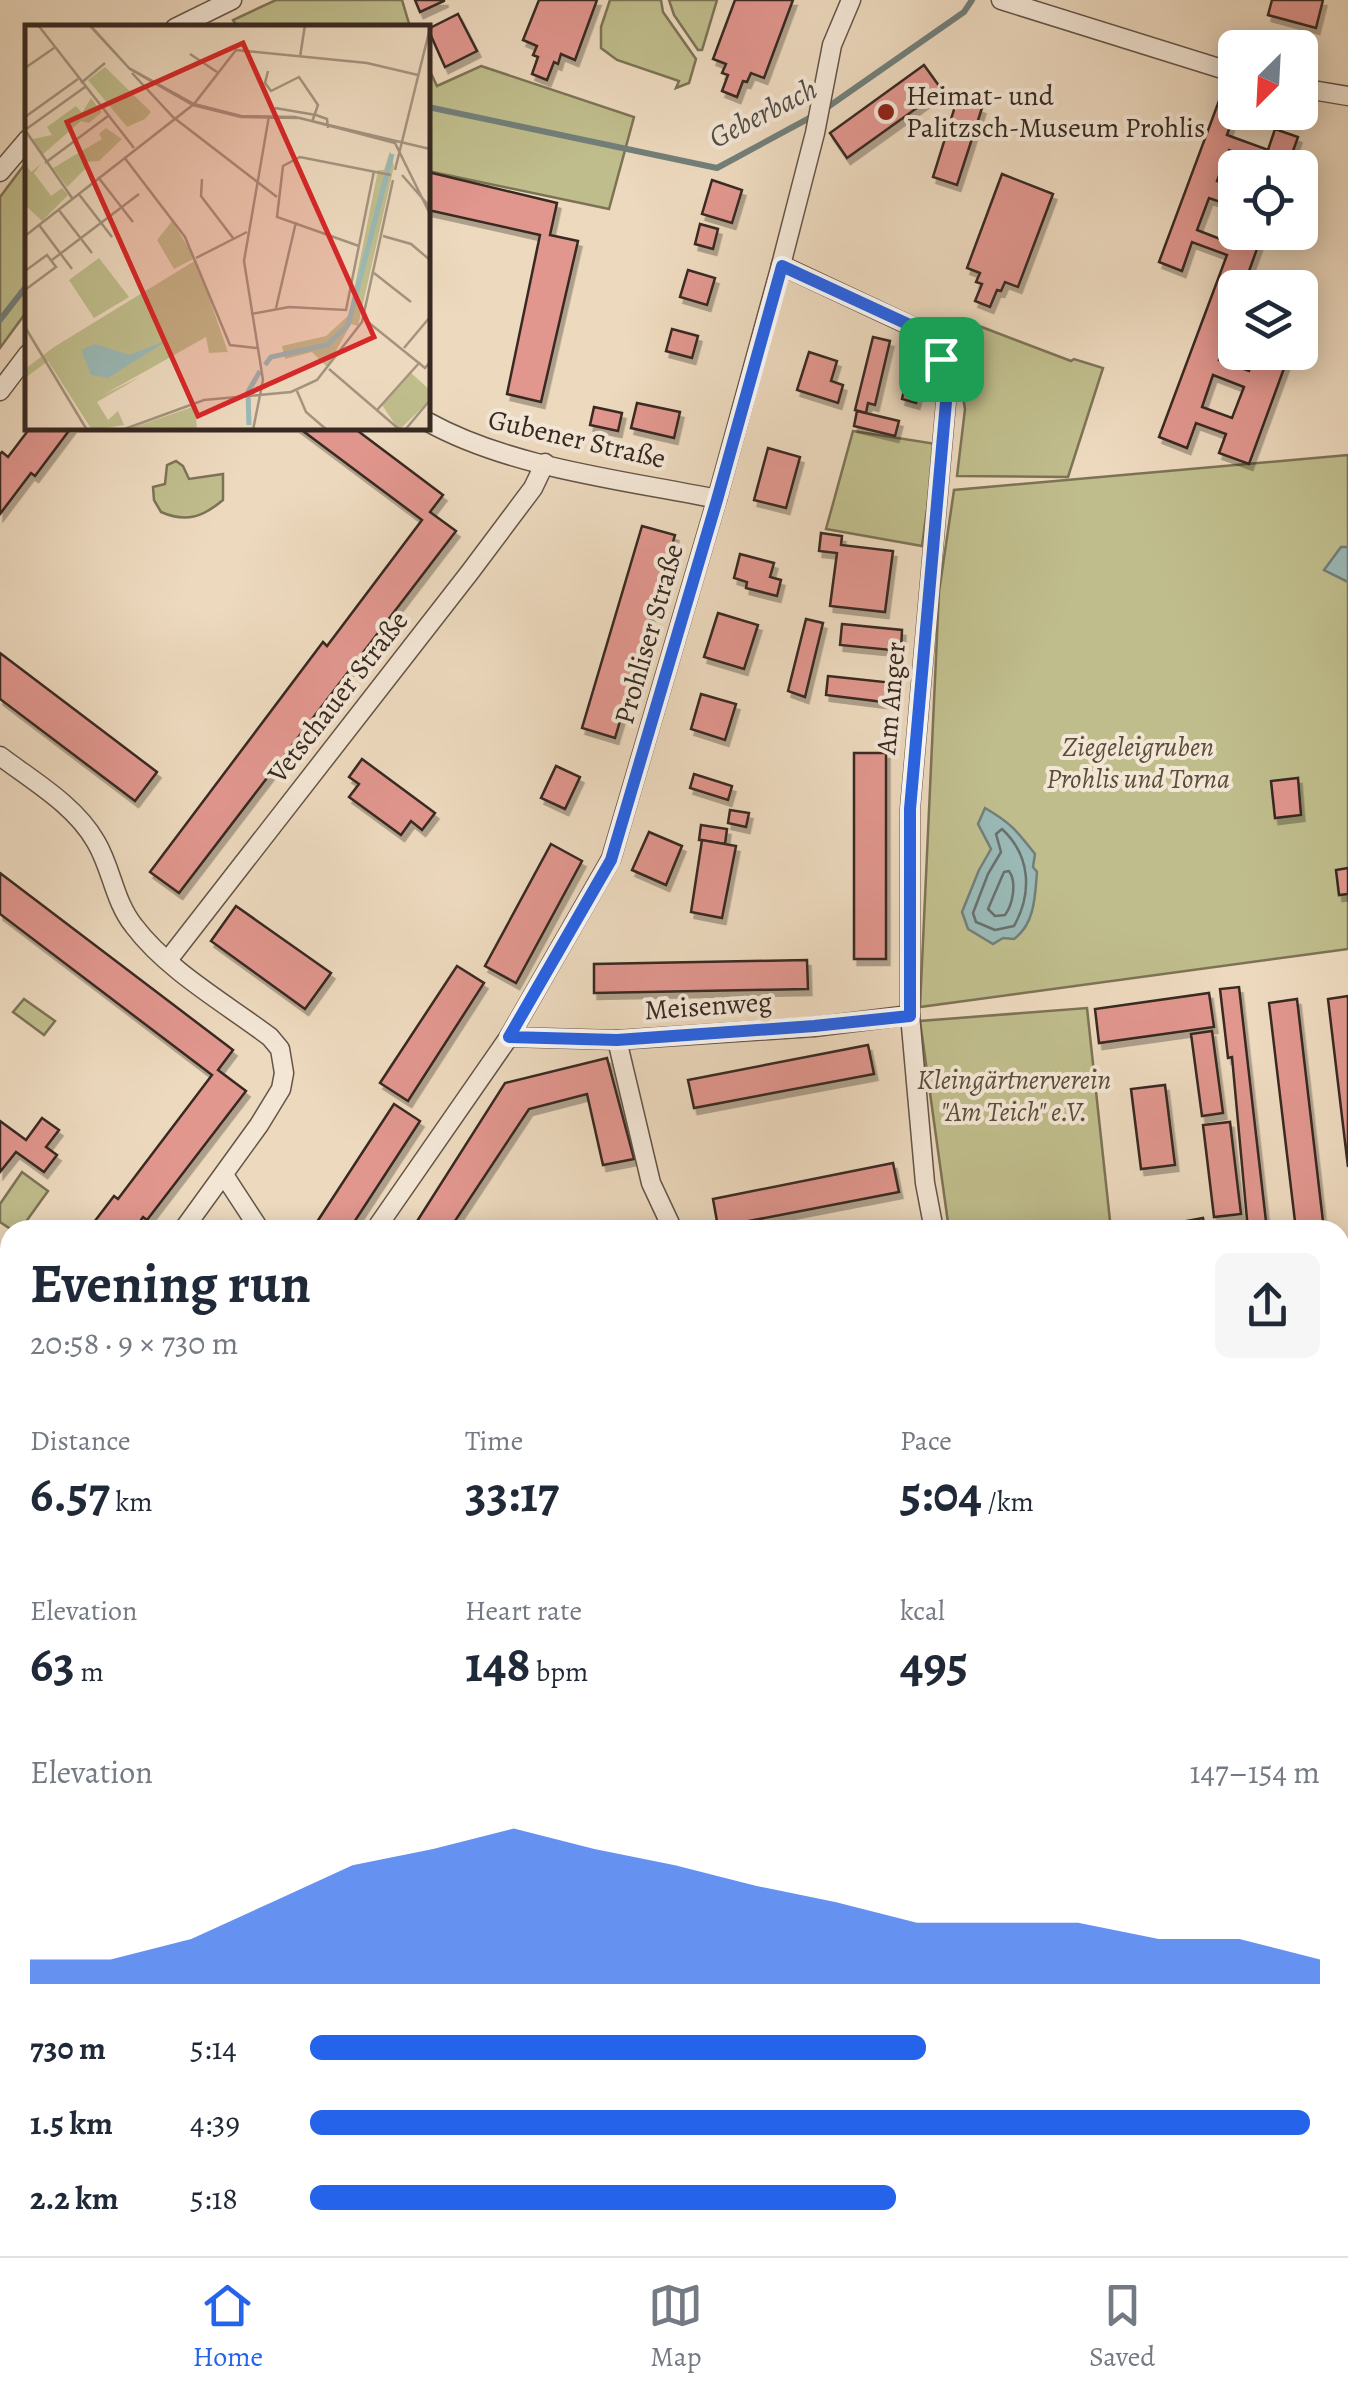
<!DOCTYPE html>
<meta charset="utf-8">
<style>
:root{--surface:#fff;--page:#f6f6f7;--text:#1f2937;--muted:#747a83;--line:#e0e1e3;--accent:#2563eb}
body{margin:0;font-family:Alegreya,serif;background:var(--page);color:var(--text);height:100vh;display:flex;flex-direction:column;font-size:38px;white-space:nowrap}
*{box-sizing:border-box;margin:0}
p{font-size:32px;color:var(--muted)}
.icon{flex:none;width:55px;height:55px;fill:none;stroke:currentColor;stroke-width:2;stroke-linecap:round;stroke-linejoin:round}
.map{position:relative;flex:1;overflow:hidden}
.details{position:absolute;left:0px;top:1220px;width:1350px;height:1038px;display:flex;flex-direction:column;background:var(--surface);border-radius:30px 30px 0 0;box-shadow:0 5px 25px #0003}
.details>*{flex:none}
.needle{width:65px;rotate:204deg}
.controls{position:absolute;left:1218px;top:30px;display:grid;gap:20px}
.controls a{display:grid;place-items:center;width:100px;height:100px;border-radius:15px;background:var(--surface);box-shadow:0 5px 25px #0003;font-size:50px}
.pin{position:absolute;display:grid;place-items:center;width:85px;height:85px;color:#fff;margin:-42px;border-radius:20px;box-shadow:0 5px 15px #0006}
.round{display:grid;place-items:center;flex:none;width:105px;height:105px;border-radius:15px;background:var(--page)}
.summary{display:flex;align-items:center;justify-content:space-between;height:170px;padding:0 30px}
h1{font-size:55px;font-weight:600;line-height:75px}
.figures{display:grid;grid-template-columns:repeat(3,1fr);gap:15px;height:170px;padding:10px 30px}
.figures div{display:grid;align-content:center}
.figures b{font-size:50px;font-weight:600}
.figures small{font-size:28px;font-weight:400}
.figures p{font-size:28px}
.chart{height:280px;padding:20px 30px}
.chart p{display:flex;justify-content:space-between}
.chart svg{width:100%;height:180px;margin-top:10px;fill:var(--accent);opacity:.7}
ul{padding:0 30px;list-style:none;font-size:32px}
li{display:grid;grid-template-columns:160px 120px 1fr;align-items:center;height:75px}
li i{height:25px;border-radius:12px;background:var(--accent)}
.tabs{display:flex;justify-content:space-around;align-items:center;height:140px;border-top:2px solid var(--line);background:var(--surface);font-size:28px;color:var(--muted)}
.tabs a{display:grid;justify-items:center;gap:5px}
.tabs .selected{color:var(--accent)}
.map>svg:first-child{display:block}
</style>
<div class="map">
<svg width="1348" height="2256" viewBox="0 0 1348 2256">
<defs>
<filter id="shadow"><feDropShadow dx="3.5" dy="6" stdDeviation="0" flood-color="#0004"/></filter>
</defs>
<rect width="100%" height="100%" fill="#edd9be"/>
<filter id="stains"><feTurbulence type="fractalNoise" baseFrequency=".002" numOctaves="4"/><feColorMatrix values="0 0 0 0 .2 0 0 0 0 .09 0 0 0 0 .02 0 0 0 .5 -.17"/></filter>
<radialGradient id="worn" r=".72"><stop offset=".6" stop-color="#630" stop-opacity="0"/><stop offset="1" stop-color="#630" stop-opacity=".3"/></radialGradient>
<!-- green -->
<g fill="#c0bd8c" stroke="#7c7356" stroke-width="2.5">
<polygon points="276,0 402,0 410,27 238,28 233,20"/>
<polygon points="610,0 661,0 663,12 696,59 689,83 676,88 679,81 617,60 601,48 601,27"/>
<polygon points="669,0 717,0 702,50 698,50 674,15"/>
<polygon points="481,66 634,117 609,209 428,171 428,67 437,86"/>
<polygon points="27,161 27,311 0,348 0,197"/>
<polygon points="979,326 1071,361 1074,359 1103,368 1068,477 957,476 965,409 956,356 970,348"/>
<polygon points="853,431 936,444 922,546 826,529"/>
<polygon points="1348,455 1348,949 920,1007 939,592 954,490"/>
<path d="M176,461L183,466L189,479L223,474V500C203,517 186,523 161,512L154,500L153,487L165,484L167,465Z"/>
<polygon points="24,999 55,1021 44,1035 13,1012"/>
<polygon points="1087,1008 1111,1230 949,1230 920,1021"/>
<polygon points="22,1172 48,1191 20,1230 12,1230 0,1222 0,1204"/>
<polygon points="1348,1958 1348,2005 1340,2007 1340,1960"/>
<polygon points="1348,2206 1348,2256 1108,2256 1106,2248 1340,2248 1340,2208"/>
<polygon points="845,2248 1037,2248 1039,2256 848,2256"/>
</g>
<!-- water -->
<g fill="#9ab9b6" stroke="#727f7a" stroke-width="2.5">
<polygon points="1341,547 1348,547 1348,582 1324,570"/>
<path d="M985,808C1011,823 1017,831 1035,854L1033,867L1037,872C1035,896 1035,924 1014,939L1003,938L993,944L968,929L962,912L979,870L991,849L978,824Z"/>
</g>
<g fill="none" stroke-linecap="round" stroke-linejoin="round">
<!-- shore -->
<g stroke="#68716c" stroke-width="2.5">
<path d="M1002,829C1030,855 1033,892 1014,926L995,930L976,922L973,913L988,874L1001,852L996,834Z"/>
<path d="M1009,871C1017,882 1013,904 1005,915L995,916L988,909L1004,872Z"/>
</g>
<!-- stream -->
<g stroke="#727f7a" stroke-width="6">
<polyline points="428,107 717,168 815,115"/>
<polyline points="825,109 964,12 972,0"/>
<polyline points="0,320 28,284"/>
</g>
</g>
<!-- building -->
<g fill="#e1968e" stroke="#372921" stroke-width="2.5" fill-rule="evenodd" filter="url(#shadow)">
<polygon points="415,0 444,0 444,1 420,12"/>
<polygon points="539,0 597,0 575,60 561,54 558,64 554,62 547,80 532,74 538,57 533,55 537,46 523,40"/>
<polygon points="735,0 793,0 764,78 751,73 747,82 743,81 737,97 722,91 728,75 722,73 726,64 713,59"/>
<polygon points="1272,0 1323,0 1316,28 1268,15"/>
<polygon points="458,14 477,51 445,67 428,29"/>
<polygon points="924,65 942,90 847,158 830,133"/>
<path d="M1220,98L1235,103V112L1227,135L1268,150L1275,129L1298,137L1287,168H1254L1257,161L1229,150L1217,181L1235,188V207L1209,198L1197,230L1228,242L1235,222V232H1263L1243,288H1235V329L1231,327L1219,360L1249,371L1256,352H1290L1249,464L1219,453L1226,434L1196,423L1187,448L1159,437L1227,255L1192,242L1182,271L1159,262ZM1213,375L1244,387L1232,418L1202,407Z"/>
<polygon points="957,100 982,108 957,185 933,177"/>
<polygon points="428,172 557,203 550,235 578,241 541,402 507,394 540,235 428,210"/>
<polygon points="1002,174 1053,194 1018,287 1005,282 1001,291 997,290 990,307 975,301 982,284 976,282 980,273 967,268"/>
<polygon points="712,180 742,190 732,223 702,214"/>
<polygon points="700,224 718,229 713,249 695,244"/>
<polygon points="688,270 715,278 707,305 680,297"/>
<polygon points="672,329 698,336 692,358 666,351"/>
<polygon points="873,337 890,341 875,405 868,403 866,413 855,410"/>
<polygon points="809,352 837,361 831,381 843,385 838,403 797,390"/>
<polygon points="909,369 923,373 916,403 902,399"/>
<polygon points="637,403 680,412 674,438 631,428"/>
<polygon points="594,407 622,413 618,431 590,425"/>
<polygon points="857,411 899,421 895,436 854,426"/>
<polygon points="30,428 71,428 35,476 31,473 0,514 0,454 2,452 8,457"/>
<polygon points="299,428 354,428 443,495 430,512 456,531 179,893 150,872 323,642 327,646 422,520"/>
<polygon points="768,448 800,457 786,508 754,500"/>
<polygon points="642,526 675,535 615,738 582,728"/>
<polygon points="821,533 842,536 841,545 893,551 885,612 830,606 837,553 819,551"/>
<polygon points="740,554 774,563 770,577 781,580 777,596 746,588 747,582 734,578"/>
<polygon points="718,613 758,625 744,669 704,657"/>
<polygon points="806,619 823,623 805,697 788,691"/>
<polygon points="842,624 902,630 901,651 840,645"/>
<polygon points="0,653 157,772 135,801 0,699"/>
<polygon points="828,676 894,683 892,703 826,695"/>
<polygon points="701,694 736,704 725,740 691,729"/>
<rect x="854" y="753" width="32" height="206"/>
<polygon points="362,759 435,813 422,830 411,821 401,835 349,797 359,784 349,777"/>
<polygon points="556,766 580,777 565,809 541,798"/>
<polygon points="694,774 732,786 728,800 690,788"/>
<polygon points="1298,778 1301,815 1275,818 1271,781"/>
<polygon points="730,810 749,813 746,827 728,823"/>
<polygon points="701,825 727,829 725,844 699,840"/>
<polygon points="649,832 682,846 666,885 632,870"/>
<polygon points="702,840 736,846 722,918 691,912"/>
<polygon points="551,844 582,861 516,983 485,966"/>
<polygon points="1348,868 1348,894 1339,895 1336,870"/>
<polygon points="0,873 233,1050 218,1070 246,1091 147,1220 143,1217 134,1230 88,1230 114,1196 118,1199 212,1075 0,914"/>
<polygon points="236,906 331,973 305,1009 211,941"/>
<polygon points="807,960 808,989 594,993 594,964"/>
<polygon points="457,966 484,983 408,1101 380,1083"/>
<polygon points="1239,987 1267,1230 1248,1230 1232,1057 1228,1058 1220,989"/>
<polygon points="1209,993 1214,1027 1099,1043 1095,1009"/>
<polygon points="1348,996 1348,1167 1328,999"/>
<polygon points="1297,999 1324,1230 1296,1230 1269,1003"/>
<polygon points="1212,1031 1223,1113 1202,1116 1191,1034"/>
<polygon points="868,1045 874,1074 694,1108 688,1080"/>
<polygon points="607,1058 634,1159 603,1165 587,1094 529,1109 449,1230 422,1230 414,1226 505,1083"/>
<polygon points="1165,1085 1175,1165 1141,1169 1131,1089"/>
<polygon points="394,1104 420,1121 349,1230 322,1230 315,1225"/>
<polygon points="42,1118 59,1130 46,1147 57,1155 44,1172 16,1152 0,1172 0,1121 26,1140"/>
<polygon points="1230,1122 1241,1214 1214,1217 1203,1125"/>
<polygon points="893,1163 899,1192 718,1227 713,1199"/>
<polygon points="1203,1218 1205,1230 1168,1230 1176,1223"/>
<polygon points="0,1305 10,1312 10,1333 0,1347"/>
<polygon points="1348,1335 1348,1353 1344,1354 1348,1385 1340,1386 1340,1337"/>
<polygon points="0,1419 10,1426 10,1512 3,1522 10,1530 0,1544"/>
<polygon points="1348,1419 1348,1445 1340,1447 1340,1421"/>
<polygon points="1348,1734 1348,1768 1340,1770 1340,1736"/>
<polygon points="1348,1865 1348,1898 1340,1901 1340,1867"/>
<polygon points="4,1942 10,1947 10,1982 0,1974 0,1947"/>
<polygon points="10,2027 10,2053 0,2045 0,2039"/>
<polygon points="1348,2041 1348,2078 1340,2080 1340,2043"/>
<polygon points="0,2048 10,2057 10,2077 0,2089"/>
<polygon points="1348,2121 1348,2158 1347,2159 1340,2122"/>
<polygon points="1343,2168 1348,2192 1340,2194 1340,2169"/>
<polygon points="175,2248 223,2248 209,2256 180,2256"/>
<polygon points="229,2248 264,2248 251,2256 234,2256"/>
<polygon points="442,2248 477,2248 482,2254 448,2256"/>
<polygon points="786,2248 823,2248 826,2256 789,2256"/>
<polygon points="1041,2248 1071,2248 1073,2256 1043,2256"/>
<polygon points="379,2252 410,2252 413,2256 377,2256"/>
</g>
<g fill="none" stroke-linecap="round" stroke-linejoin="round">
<!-- minor casing -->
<g stroke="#645548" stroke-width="21">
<g id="minor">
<polyline points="1001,0 1235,73"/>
<polyline points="175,28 232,0"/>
<polyline points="1300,88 1348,96"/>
<polyline points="0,172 28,139"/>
<polyline points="781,265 913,327 941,359 946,402 910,809 910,1015 925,1183 934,1230"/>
<polyline points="0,391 28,354"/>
<path d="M428,422C511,468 624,480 717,499"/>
<path d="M0,756C33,781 75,805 96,842C112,869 114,901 134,926C168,971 225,1003 270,1037L280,1049L284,1073L281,1089L259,1125L183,1230"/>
<polyline points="168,960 470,572 533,488 545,463"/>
<polyline points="509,1037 617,1040 814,1027 910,1015"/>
<polyline points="617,1040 651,1183 673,1230"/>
<polyline points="224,1175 260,1230"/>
<polyline points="375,1230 509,1037 611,859 717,499 781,265 815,133 832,45 851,0"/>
<polyline points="0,1382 10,1382"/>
<polyline points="1340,1530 1348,1529"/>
<polyline points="1340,1806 1348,1804"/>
<polyline points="1340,2105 1348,2104"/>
<polyline points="313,2248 318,2256"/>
<polyline points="749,2248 752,2256"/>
<polyline points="1091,2248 1093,2256"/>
<polyline points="0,2249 10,2236"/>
</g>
</g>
<!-- tertiary casing -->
<g stroke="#645548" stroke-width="26">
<g id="tertiary">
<polyline points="0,1706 10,1710"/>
<polyline points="684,2248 691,2256"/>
</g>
</g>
<!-- minor -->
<use href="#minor" stroke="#f3e6d5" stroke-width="18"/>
<!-- tertiary -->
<use href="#tertiary" stroke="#f3e6d5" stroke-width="22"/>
<!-- tram -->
<g stroke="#372921" stroke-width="2.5">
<polyline points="0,1703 10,1707"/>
<polyline points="680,2248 687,2256"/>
</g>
</g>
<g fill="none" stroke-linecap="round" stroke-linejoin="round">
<!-- route casing -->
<g stroke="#fff" stroke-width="20">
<polygon id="route" points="782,266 914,327 941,359 946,402 910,809 910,1016 814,1026 617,1040 509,1037 611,860 717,500"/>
</g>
<!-- route -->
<use href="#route" stroke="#2563eb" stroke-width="12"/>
</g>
<!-- markers -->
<circle fill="#8f2418" stroke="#f3e6d5" stroke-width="4" cx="886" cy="112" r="10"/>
<g text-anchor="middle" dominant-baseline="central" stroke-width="8" stroke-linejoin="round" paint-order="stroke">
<!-- poi labels -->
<g font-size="28" fill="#372921" stroke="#f3e6d5" text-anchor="start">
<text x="906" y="96">Heimat- und<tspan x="906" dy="32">Palitzsch-Museum Prohlis</tspan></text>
</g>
<!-- street labels -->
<g font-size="28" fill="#372921" stroke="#f3e6d5">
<text transform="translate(577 439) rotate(13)">Gubener Straße</text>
<text transform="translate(649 634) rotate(-74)">Prohliser Straße</text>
<text transform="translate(338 697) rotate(-52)">Vetschauer Straße</text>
<text transform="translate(891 698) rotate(-85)">Am Anger</text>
<text transform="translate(708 1006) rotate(-4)">Meisenweg</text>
</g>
<!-- park labels -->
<g font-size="28" font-style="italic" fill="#594e3c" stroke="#f3e6d5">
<text x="1138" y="747">Ziegeleigruben<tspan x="1138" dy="32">Prohlis und Torna</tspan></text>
<text x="1014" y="1080">Kleingärtnerverein<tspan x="1014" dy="32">"Am Teich" e.V.</tspan></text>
</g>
<!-- water labels -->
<g font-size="30" font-style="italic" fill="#504d46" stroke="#f3e6d5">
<text transform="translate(763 113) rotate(-27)">Geberbach</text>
</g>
</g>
<!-- overview -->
<g transform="translate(25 25)">
<rect width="405" height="405" fill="#edd9be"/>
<path d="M80,42L126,87L120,94L102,102L63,55ZM66,73L77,87L64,98L56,96L17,130L8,114L27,110L22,102L51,81L57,88ZM81,103L97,114L74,136L58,137L62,142L42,162L28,143L77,114L74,109ZM365,126L369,141L333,301L326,299L302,342L287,327L260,334L257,321L301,311L324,290L353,145H359ZM0,138L6,147L16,139L9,148L26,171L37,163L43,170L17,196L0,180ZM147,196L170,233L149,244L132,215ZM74,233L104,272L69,293L44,255ZM171,235L203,327L184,328L181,312L78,370L115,352L72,377L83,395L93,386L99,400L67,405L23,336L0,353V344L29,322ZM386,348L405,365V375L374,405L357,380ZM170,381L172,405H101Z" fill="#c0bd8c"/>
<path d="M143,315L83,353L66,350L56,325L70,319L104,330Z" fill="#9ab9b6"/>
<path fill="none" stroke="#9ab9b6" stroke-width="5" d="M240,340L246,332L302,320L323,300L367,129M224,400L223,367L235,346"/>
<path fill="none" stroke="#a4937f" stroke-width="2.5" d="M13,0L109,123M64,0L105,44L168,80L216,92L275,93L370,118L405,189M65,0L104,43L169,79L216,91L270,92L405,124M165,29L192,47M275,32L280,0M0,43L29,23M243,46L240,58L246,66L274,52L293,80L287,97M107,48L148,92L252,172M56,58L80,38M250,83L291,90L302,94L303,103M0,92L53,54M0,105L47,173M0,105L60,62M99,132L160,212L205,320L232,323M20,138L83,91M370,145L405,3M377,150L405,182M73,152L108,197M177,154L176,171L208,213M53,168L87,212M33,184L67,228M14,200L47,244M0,211L169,79L211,25L342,38L393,50M358,211L386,219L405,235M334,221L252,192L258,141L275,132L366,150M171,233L222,207M27,235L114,169M0,246L22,230L31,242L0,265M349,248L386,277M251,283L271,197M226,289L264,282L321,285L349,146M338,293L400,343L405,337M0,302L62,405M379,323L405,292M304,344L375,405M272,366L281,387L302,405M352,385L395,337M97,405L179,375L266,367L292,355L337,297L368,155M228,405L238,355L219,236L244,91M380,405L405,375"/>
<path fill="#d62828" fill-opacity="0.15" stroke="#d62828" stroke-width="5" d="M218,18L349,312L173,391L42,97Z"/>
<rect width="405" height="405" fill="none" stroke="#372921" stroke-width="5"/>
</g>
<rect width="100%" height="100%" filter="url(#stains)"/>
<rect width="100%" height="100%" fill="url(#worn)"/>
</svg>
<div class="controls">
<a><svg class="needle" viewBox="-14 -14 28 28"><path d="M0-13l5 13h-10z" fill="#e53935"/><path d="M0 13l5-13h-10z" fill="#747a83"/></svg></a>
<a><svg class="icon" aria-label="locate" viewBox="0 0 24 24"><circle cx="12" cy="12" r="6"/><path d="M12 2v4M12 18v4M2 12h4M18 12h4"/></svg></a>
<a><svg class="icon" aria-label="layers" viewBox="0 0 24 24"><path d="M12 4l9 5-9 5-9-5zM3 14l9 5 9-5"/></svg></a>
</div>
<div class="pin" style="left:941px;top:359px;background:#1e9e55"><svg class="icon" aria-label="arrive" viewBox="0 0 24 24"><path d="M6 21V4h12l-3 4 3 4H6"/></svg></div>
<section class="details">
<div class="summary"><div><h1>Evening run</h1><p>20:58 · 9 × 730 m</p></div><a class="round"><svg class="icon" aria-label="share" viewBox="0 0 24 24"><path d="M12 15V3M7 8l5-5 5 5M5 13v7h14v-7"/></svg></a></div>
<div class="figures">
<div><p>Distance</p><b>6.57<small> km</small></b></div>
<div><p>Time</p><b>33:17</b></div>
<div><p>Pace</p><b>5:04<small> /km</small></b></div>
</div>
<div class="figures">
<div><p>Elevation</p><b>63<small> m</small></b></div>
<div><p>Heart rate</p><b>148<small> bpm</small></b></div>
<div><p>kcal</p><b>495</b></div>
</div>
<div class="chart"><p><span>Elevation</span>147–154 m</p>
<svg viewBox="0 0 160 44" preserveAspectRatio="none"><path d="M0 44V38L10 38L20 33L30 24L40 15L50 11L60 6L70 11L80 15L90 20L100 24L110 29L120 29L130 29L140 33L150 33L160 38V44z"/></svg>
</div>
<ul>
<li><b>730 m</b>5:14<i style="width:61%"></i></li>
<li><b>1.5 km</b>4:39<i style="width:99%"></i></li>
<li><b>2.2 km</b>5:18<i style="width:58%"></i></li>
</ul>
</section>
</div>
<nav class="tabs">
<a class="selected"><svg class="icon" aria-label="home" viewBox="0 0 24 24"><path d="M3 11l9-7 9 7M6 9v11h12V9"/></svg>Home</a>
<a><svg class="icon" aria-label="map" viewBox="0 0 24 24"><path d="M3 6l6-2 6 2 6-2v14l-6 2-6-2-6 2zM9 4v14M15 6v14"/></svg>Map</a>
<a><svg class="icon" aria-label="saved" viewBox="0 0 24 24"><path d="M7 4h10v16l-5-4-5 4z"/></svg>Saved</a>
</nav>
